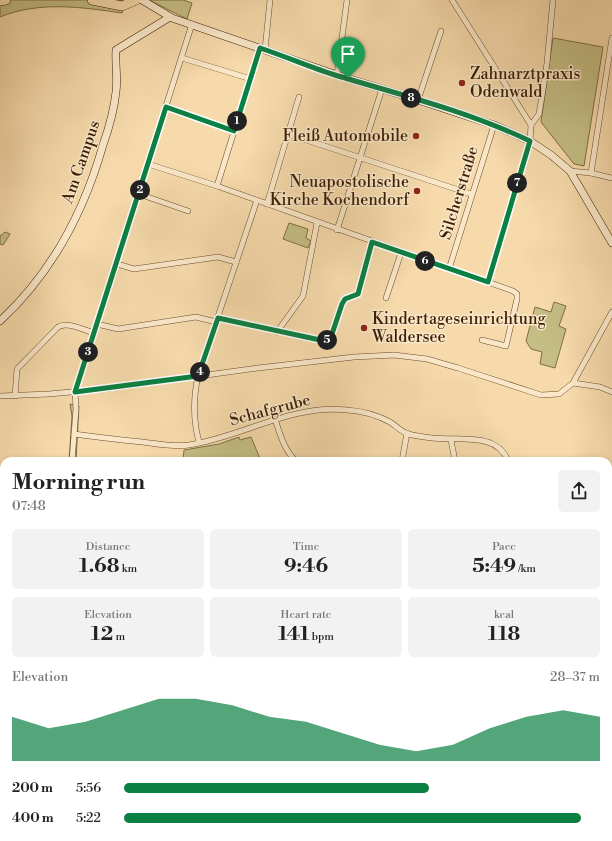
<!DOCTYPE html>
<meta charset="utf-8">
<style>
:root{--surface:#fff;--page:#f2f2f2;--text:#222;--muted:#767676;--accent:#0b8043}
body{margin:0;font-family:"Libre Bodoni",serif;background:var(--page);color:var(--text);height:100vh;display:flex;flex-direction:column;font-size:15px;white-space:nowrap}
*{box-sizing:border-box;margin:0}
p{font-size:13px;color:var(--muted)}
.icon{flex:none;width:22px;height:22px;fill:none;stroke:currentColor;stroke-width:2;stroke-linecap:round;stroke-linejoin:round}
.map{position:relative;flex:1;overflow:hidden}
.side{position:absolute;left:0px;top:457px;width:612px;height:384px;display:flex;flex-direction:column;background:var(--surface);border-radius:12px 12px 0 0;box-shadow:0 2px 6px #0003}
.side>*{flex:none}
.pin{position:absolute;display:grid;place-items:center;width:34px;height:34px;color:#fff;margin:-41px -17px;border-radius:50% 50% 50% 0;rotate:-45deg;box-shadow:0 0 4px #0007}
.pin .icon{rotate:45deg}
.km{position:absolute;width:20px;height:20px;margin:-10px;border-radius:50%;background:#222;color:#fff;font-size:11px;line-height:20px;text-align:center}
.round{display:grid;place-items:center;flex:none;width:42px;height:42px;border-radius:6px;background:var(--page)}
.headline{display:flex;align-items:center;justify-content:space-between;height:68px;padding:0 12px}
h1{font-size:22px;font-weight:800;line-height:30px}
.figures{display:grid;grid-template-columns:repeat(3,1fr);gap:6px;height:68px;padding:4px 12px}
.figures div{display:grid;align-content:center;border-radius:6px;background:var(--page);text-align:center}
.figures b{font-size:20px;font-weight:800}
.figures small{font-size:11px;font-weight:400}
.figures p{font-size:11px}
.chart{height:112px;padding:8px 12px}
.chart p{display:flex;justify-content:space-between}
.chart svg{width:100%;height:72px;margin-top:4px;fill:var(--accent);opacity:.7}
ul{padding:0 12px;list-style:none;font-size:13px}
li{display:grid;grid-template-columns:64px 48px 1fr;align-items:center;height:30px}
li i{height:10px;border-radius:5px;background:var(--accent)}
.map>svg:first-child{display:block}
</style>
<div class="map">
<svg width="612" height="841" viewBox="0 0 612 841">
<rect width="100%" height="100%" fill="#f6daab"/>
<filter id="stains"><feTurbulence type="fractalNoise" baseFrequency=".005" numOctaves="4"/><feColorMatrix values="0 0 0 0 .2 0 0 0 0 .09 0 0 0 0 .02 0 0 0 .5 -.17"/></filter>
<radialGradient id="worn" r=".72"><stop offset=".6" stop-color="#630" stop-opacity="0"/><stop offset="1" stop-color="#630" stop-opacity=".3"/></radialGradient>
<!-- green -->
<g fill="#c4bd84" stroke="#806e44">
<path d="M0,0H126L122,13C81,7 39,1 0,17Z"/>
<polygon points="149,0 183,0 192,3 187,19"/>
<polygon points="553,38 603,47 584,166 574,164 541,122"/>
<polygon points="289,223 308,229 306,238 311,241 308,248 283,239"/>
<polygon points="5,232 10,234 3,245 0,244 0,236"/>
<polygon points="554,302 566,306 559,326 566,329 555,368 540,364 542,352 531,349 526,341 535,307 551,312"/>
<polygon points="70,404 79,406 76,461 69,461 72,416"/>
<polygon points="239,437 240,440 251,437 261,461 176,461 176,459 183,460 184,450 219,444"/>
<polygon points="436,837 455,837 455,841 435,841"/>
</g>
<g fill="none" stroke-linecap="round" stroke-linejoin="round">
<!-- stream -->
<polyline stroke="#767c69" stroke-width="1.5" points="431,841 431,837"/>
<!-- street casing -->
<g stroke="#6a4d2e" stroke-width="6">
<g id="street">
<polyline points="452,0 531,125 530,141 488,282"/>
<polyline points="265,50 270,0"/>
<polyline points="182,58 251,79"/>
<polyline points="337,75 347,0"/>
<polyline points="418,100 441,31"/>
<polyline points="166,107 234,131"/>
<polyline points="531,125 539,114 542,96 547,63 553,0"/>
<polyline points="288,134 471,194"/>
<polyline points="148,164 217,186 513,291 517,294 517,299 506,346 482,340"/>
<polyline points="570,171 591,173 612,178"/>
<polyline points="591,173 612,38"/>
<polyline points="217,186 260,48"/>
<polyline points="139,194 188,211"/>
<polyline points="267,204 299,97"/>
<polyline points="337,230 382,89"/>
<polyline points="117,264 134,269 218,257 236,262"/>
<polyline points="449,269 494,125"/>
<polyline points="386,298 401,253"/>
<polyline points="218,318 320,340 328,340 331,337 342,304 345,299 358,294 372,242"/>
<polyline points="97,324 118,329 196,317 216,322"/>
<polyline points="277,332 303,296 317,223"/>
<polyline points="573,383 600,387 612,392"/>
<polyline points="0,396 49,394 104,389 258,368 354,357 394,355 427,359 458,368 541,395 559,394 573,383 612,312"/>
<path d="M15,396L17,369L58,327C67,321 84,330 94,333"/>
<path d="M275,419C280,434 284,450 296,461"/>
<path d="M74,434C97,437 120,440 143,442C158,444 174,447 189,445C242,437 291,404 347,410C362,411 377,415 390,422C396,426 402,432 408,434C416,436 424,437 432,438C456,441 497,431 508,461"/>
<polyline points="451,440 455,461"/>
<path d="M199,442C193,420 193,399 198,376L257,200"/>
<polyline points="72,461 76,409 75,392 192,24"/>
<polyline points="402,461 407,433"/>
<polyline points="608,502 612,492"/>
<polyline points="608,701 612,701"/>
<polyline points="608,803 612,787"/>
<polyline points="544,840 553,841"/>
<polyline points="41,841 42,837"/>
<polyline points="460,841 461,837"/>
<polyline points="598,841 599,837"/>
</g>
</g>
<!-- secondary casing -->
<g stroke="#3b1e04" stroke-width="8">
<g id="secondary">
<polyline points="142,0 172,18 337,75 418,100 494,125 530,141 551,155 570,171 612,243"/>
<path d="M0,321C52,273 84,212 103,145C109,128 114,110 116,92C118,78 115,64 116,50L170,17"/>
</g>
</g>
<!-- highway casing -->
<g stroke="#3b1e04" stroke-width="10">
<g id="highway">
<polyline points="92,0 122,6 136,0"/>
<polyline points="0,1 6,0"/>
</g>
</g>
<!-- street -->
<use href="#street" stroke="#f9e7c8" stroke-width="5"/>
<!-- secondary -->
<use href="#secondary" stroke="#f9e7c8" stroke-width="7"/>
<!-- highway -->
<use href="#highway" stroke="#f6daab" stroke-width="9"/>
</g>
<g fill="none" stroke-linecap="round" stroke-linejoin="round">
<!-- route casing -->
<g stroke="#fff" stroke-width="8">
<path id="route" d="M260,48C287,57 312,68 338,76C402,95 469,112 530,141L488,282L372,242L358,294L345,299L342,304L331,337L328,340H320L218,318L198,376L75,392L166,107L234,131Z"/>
</g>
<!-- route -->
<use href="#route" stroke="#0b8043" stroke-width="5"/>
</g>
<!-- markers -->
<g fill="#8f2418" stroke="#f9e7c8" stroke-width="1.5">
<circle cx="462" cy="83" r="4"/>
<circle cx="416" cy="136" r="4"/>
<circle cx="417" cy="191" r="4"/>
<circle cx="364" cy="328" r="4"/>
</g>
<g text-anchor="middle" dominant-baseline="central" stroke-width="3" stroke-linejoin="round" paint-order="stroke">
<!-- poi labels -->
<g font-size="16" fill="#3b1e04" stroke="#f9e7c8" text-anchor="start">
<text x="470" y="74">Zahnarztpraxis<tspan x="470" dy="18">Odenwald</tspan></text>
<text x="408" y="136" text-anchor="end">Fleiß Automobile</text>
<text x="409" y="182" text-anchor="end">Neuapostolische<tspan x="409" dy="18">Kirche Kochendorf</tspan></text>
<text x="372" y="319">Kindertageseinrichtung<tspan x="372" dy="18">Waldersee</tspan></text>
</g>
<!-- street labels -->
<g font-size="16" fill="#3b1e04" stroke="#f9e7c8">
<text transform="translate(81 162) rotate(-71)">Am Campus</text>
<text transform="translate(459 193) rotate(-73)">Silcherstraße</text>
<text transform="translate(270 410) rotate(-15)">Schafgrube</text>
</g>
</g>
<rect width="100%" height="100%" filter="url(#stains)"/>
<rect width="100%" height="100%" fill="url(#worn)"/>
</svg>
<div class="pin" style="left:348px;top:78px;background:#1e9e55"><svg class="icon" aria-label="arrive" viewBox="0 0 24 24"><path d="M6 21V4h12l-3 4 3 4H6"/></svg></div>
<b class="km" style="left:237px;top:121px">1</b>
<b class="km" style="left:140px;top:190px">2</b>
<b class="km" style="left:88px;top:352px">3</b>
<b class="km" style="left:200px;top:372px">4</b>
<b class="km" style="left:327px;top:340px">5</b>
<b class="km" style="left:425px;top:261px">6</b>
<b class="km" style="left:517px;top:183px">7</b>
<b class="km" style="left:411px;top:98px">8</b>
<section class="side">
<div class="headline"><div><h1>Morning run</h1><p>07:48</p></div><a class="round"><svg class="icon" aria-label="share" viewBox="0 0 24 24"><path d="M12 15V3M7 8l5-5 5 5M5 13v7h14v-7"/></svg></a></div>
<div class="figures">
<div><p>Distance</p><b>1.68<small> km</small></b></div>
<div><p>Time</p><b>9:46</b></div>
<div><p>Pace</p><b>5:49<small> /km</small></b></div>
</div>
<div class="figures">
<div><p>Elevation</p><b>12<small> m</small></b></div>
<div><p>Heart rate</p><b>141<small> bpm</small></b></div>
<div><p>kcal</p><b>118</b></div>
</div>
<div class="chart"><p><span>Elevation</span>28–37 m</p>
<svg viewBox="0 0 160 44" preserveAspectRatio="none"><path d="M0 44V17L10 24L20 20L30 13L40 6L50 6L60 10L70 17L80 20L90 27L100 34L110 38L120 34L130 24L140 17L150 13L160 17V44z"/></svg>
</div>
<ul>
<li><b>200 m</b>5:56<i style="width:64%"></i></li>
<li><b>400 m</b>5:22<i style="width:96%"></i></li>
</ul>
</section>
</div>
